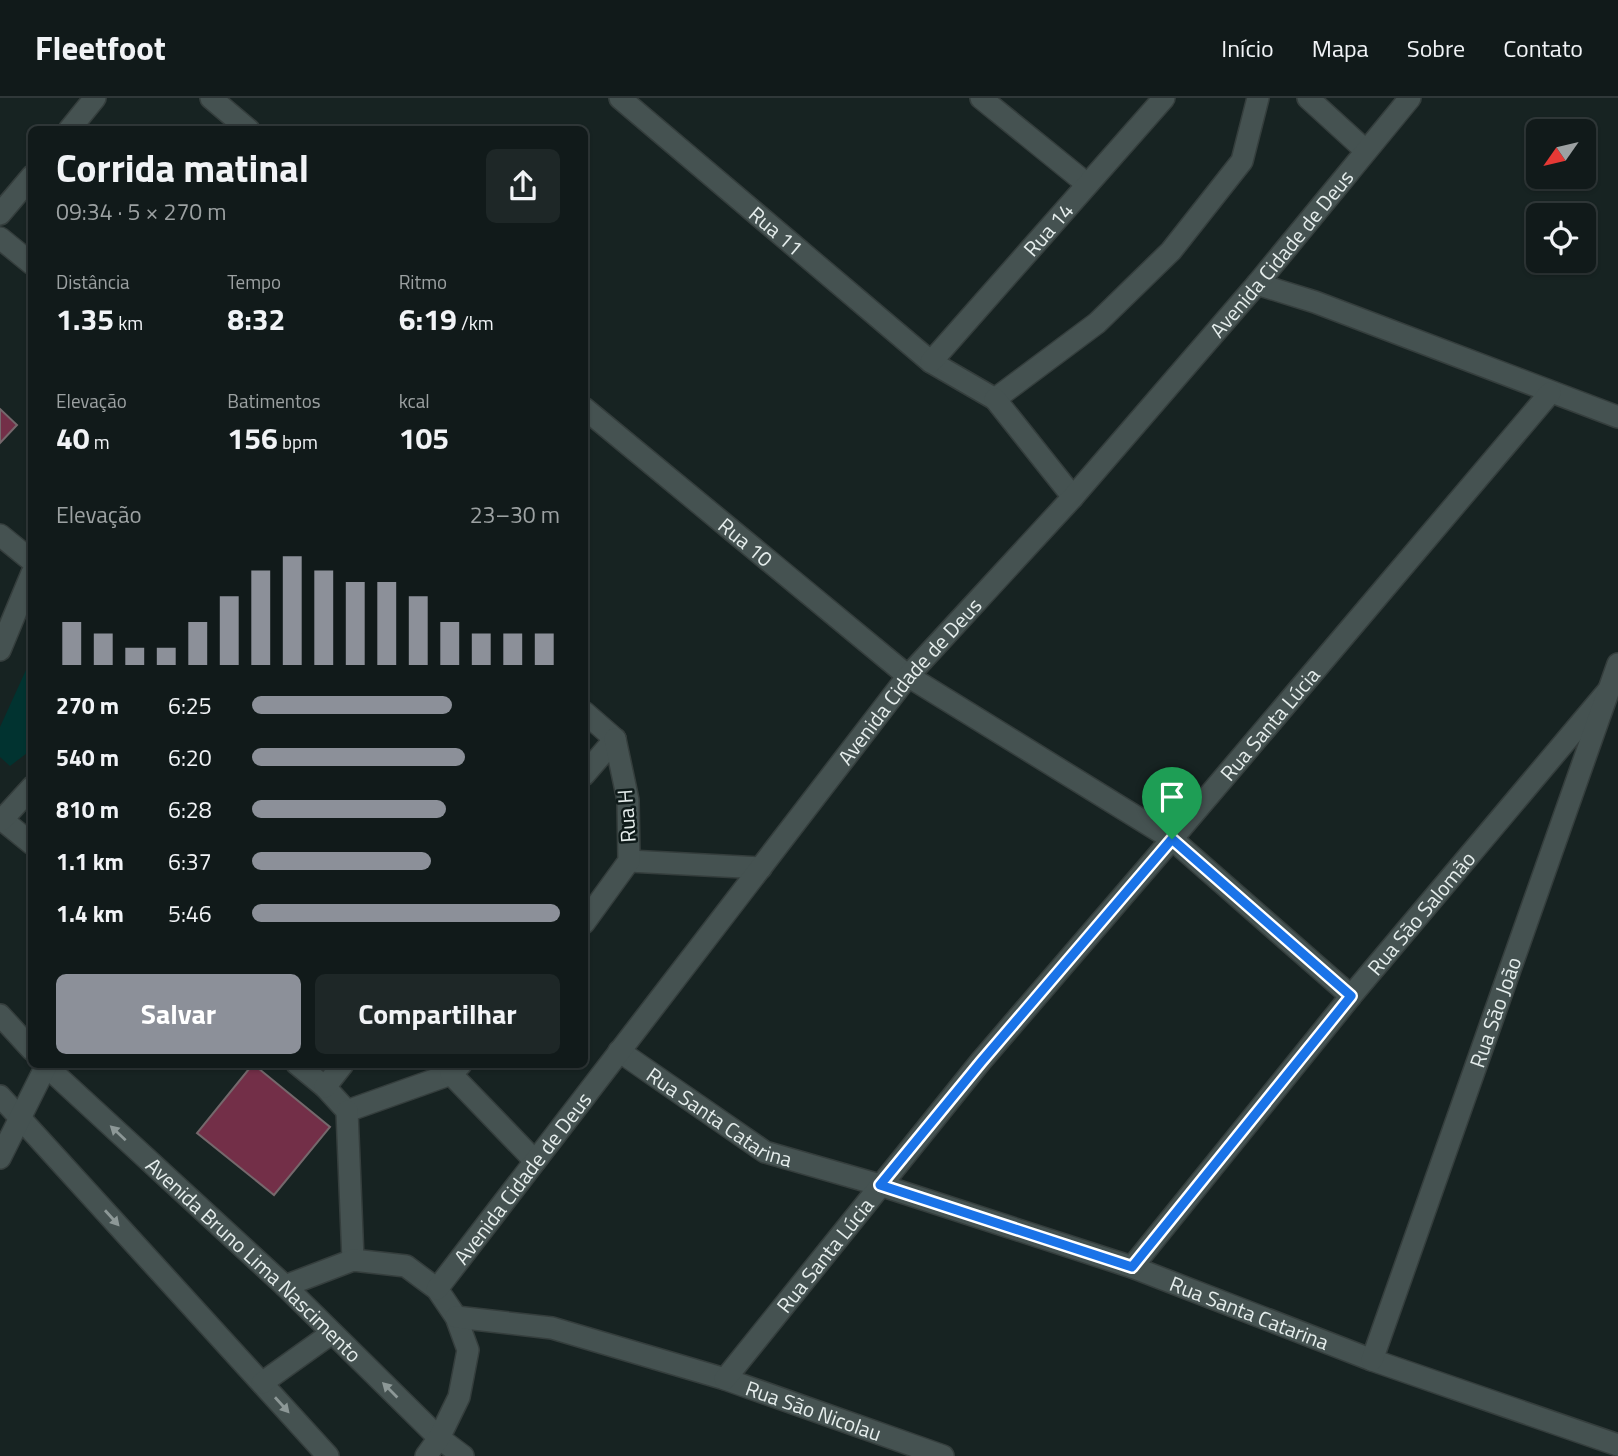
<!DOCTYPE html>
<html lang="pt">
<meta charset="utf-8">
<style>
:root{--surface:#111a1a;--page:#1e2727;--text:#f1f3f6;--muted:#9ca1a2;--line:#303839;--accent:#8c9099}
body{margin:0;font-family:"Titillium Web",sans-serif;background:var(--page);color:var(--text);height:100vh;display:flex;flex-direction:column;font-size:26px;white-space:nowrap}
*{box-sizing:border-box;margin:0}
p{font-size:23px;color:var(--muted)}
.icon{flex:none;width:38px;height:38px;fill:none;stroke:currentColor;stroke-width:2;stroke-linecap:round;stroke-linejoin:round}
.map{position:relative;flex:1;overflow:hidden}
.drawer{position:absolute;left:28px;top:28px;width:560px;height:942px;display:flex;flex-direction:column;background:var(--surface);border-radius:10px;box-shadow:0 2px 5px #0004,0 0 0 2px var(--line)}
.drawer>*{flex:none}
.needle{width:46px;rotate:236deg}
.buttons{position:absolute;left:1526px;top:21px;display:grid;gap:14px}
.buttons a{display:grid;place-items:center;width:70px;height:70px;border-radius:10px;background:var(--surface);box-shadow:0 2px 5px #0004,0 0 0 2px var(--line);font-size:35px}
.pin{position:absolute;display:grid;place-items:center;width:60px;height:60px;color:#fff;margin:-72px -30px;border-radius:50% 50% 50% 0;rotate:-45deg;box-shadow:0 0 7px #0007}
.pin .icon{rotate:45deg}
.round{display:grid;place-items:center;flex:none;width:74px;height:74px;border-radius:10px;background:var(--page)}
.overview{display:flex;align-items:center;justify-content:space-between;height:119px;padding:0 28px}
h1{font-size:38px;font-weight:700;line-height:52px}
.metrics{display:grid;grid-template-columns:repeat(3,1fr);gap:10px;height:119px;padding:7px 28px}
.metrics div{display:grid;align-content:center}
.metrics b{font-size:30px;font-weight:700}
.metrics small{font-size:19px;font-weight:400}
.metrics p{font-size:19px}
.chart{height:196px;padding:14px 28px}
.chart p{display:flex;justify-content:space-between}
.chart svg{width:100%;height:126px;margin-top:7px;stroke:var(--accent);stroke-width:6}
.primary-button{display:flex;gap:14px;margin-top:auto;padding:14px 28px}
.primary-button a{flex:1;height:80px;border-radius:10px;background:var(--accent);color:#fff;font-size:28px;font-weight:700;line-height:80px;text-align:center}
.primary-button a+a{background:var(--page);color:var(--text)}
ul{padding:0 28px;list-style:none;font-size:23px}
li{display:grid;grid-template-columns:112px 84px 1fr;align-items:center;height:52px}
li i{height:18px;border-radius:9px;background:var(--accent)}
header{display:flex;align-items:center;gap:42px;box-sizing:border-box;height:98px;padding:0 35px;background:var(--surface);border-bottom:2px solid var(--line)}
header strong{font-size:33px}
nav{display:flex;gap:38px;margin-inline-start:auto;font-size:24px}
.map>svg:first-child{display:block}
</style>
<header>
<strong>Fleetfoot</strong>
<nav><a>Início</a><a>Mapa</a><a>Sobre</a><a>Contato</a></nav>
</header>
<div class="map">
<svg width="1618" height="1358" viewBox="0 0 1618 1358">
<rect width="100%" height="100%" fill="#172322"/>
<!-- green -->
<polygon fill="#013330" points="31,561 31,652 10,668 0,659 0,629"/>
<!-- building -->
<g fill="#732f48" stroke="#75686c" stroke-width="2">
<polygon points="0,311 17,327 0,345"/>
<polygon points="253,966 330,1029 274,1097 197,1035"/>
</g>
<g fill="none" stroke-linecap="round" stroke-linejoin="round">
<!-- minor casing -->
<g stroke="#353e3d" stroke-width="24">
<g id="minor">
<polyline points="211,0 249,32"/>
<path id="s1" d="M620,0L931,264L995,301L1097,225L1171,153L1242,63L1258,0"/>
<polyline points="981,0 1087,86"/>
<polyline points="1308,0 1365,52"/>
<polyline points="69,32 95,0"/>
<polyline points="0,116 32,78"/>
<polyline points="0,140 32,166"/>
<polyline points="1257,186 1315,204 1618,319"/>
<path id="s2" d="M931,264L1164,0"/>
<polyline points="995,301 1073,399"/>
<path id="s3" d="M584,310L908,578L1172,741L1351,898"/>
<polyline points="0,437 32,463"/>
<polyline points="0,552 32,475"/>
<polyline points="584,614 615,641"/>
<polyline points="584,677 615,641"/>
<polyline points="0,720 32,746"/>
<polyline points="2,722 32,689"/>
<polyline points="629,763 761,770"/>
<polyline points="584,825 629,763 628,702 615,641"/>
<polyline points="0,917 32,952"/>
<path id="s4" d="M619,953L765,1054L880,1087L1132,1169L1372,1262L1618,1347"/>
<path id="s5" d="M44,966L285,1188L439,1340L463,1358"/>
<polyline points="297,966 325,989 347,1013 451,976 461,966"/>
<polyline points="451,976 535,1063"/>
<polyline points="325,989 343,966"/>
<polyline points="0,998 328,1358"/>
<polyline points="347,1013 353,1162"/>
<polyline points="0,1060 46,968"/>
<path id="s6" d="M1132,1169L1351,898L1607,594"/>
<polyline points="285,1188 353,1162 406,1168 437,1191 456,1219 468,1252 459,1299 439,1340 426,1358"/>
<path id="s7" d="M437,1191L908,578L1073,399L1257,186L1410,0"/>
<path id="s8" d="M456,1219L552,1230L725,1281L943,1358"/>
<path id="s9" d="M1372,1262L1618,566"/>
<path id="s10" d="M725,1281L981,963L1172,741L1550,295"/>
<polyline points="262,1285 332,1235"/>
</g>
</g>
<!-- minor -->
<use href="#minor" stroke="#455251" stroke-width="21"/>
</g>
<!-- one-way arrows -->
<defs><path id="oneway-solid" d="M-6-.8H1V-3.2L6.5 0L1 3.2V.8H-6Z" transform="scale(1.75)"/></defs>
<g fill="#8d9897">
<use href="#oneway-solid" transform="translate(118 1035) rotate(-137)"/>
<use href="#oneway-solid" transform="translate(112 1120) rotate(48)"/>
<use href="#oneway-solid" transform="translate(390 1292) rotate(-135)"/>
<use href="#oneway-solid" transform="translate(282 1307) rotate(48)"/>
</g>
<g fill="none" stroke-linecap="round" stroke-linejoin="round">
<!-- route casing -->
<g stroke="#fff" stroke-width="14">
<polygon id="route" points="1172,741 1351,898 1132,1169 880,1087 981,964"/>
</g>
<!-- route -->
<use href="#route" stroke="#1a73e8" stroke-width="9"/>
</g>
<g text-anchor="middle" dominant-baseline="central" stroke-width="5" stroke-linejoin="round" paint-order="stroke">
<!-- street labels -->
<g font-size="21" fill="#e5edec" stroke="#0e1a19">
<text stroke="none"><textPath href="#s1" startOffset="205">Rua 11</textPath></text>
<text stroke="none"><textPath href="#s2" startOffset="177">Rua 14</textPath></text>
<text stroke="none"><textPath href="#s7" startOffset="1337">Avenida Cidade de Deus</textPath></text>
<text stroke="none"><textPath href="#s3" startOffset="210">Rua 10</textPath></text>
<text stroke="none"><textPath href="#s7" startOffset="770">Avenida Cidade de Deus</textPath></text>
<text stroke="none"><textPath href="#s10" startOffset="852">Rua Santa Lúcia</textPath></text>
<text transform="translate(626 718) rotate(-94)">Rua H</text>
<text stroke="none"><textPath href="#s6" startOffset="457">Rua São Salomão</textPath></text>
<text stroke="none"><textPath href="#s9" startOffset="369">Rua São João</textPath></text>
<text stroke="none"><textPath href="#s4" startOffset="121">Rua Santa Catarina</textPath></text>
<text stroke="none"><textPath href="#s7" startOffset="140">Avenida Cidade de Deus</textPath></text>
<text stroke="none"><textPath href="#s10" startOffset="159">Rua Santa Lúcia</textPath></text>
<text stroke="none"><textPath href="#s5" startOffset="287">Avenida Bruno Lima Nascimento</textPath></text>
<text stroke="none"><textPath href="#s4" startOffset="688">Rua Santa Catarina</textPath></text>
<text stroke="none"><textPath href="#s8" startOffset="371">Rua São Nicolau</textPath></text>
</g>
</g>
</svg>
<div class="buttons">
<a><svg class="needle" viewBox="-14 -14 28 28"><path d="M0-13l5 13h-10z" fill="#e53935"/><path d="M0 13l5-13h-10z" fill="#9ca1a2"/></svg></a>
<a><svg class="icon" aria-label="locate" viewBox="0 0 24 24"><circle cx="12" cy="12" r="6"/><path d="M12 2v4M12 18v4M2 12h4M18 12h4"/></svg></a>
</div>
<div class="pin" style="left:1172px;top:741px;background:#1e9e55"><svg class="icon" aria-label="arrive" viewBox="0 0 24 24"><path d="M6 21V4h12l-3 4 3 4H6"/></svg></div>
<section class="drawer">
<div class="overview"><div><h1>Corrida matinal</h1><p>09:34 · 5 × 270 m</p></div><a class="round"><svg class="icon" aria-label="share" viewBox="0 0 24 24"><path d="M12 15V3M7 8l5-5 5 5M5 13v7h14v-7"/></svg></a></div>
<div class="metrics">
<div><p>Distância</p><b>1.35<small> km</small></b></div>
<div><p>Tempo</p><b>8:32</b></div>
<div><p>Ritmo</p><b>6:19<small> /km</small></b></div>
</div>
<div class="metrics">
<div><p>Elevação</p><b>40<small> m</small></b></div>
<div><p>Batimentos</p><b>156<small> bpm</small></b></div>
<div><p>kcal</p><b>105</b></div>
</div>
<div class="chart"><p><span>Elevação</span>23–30 m</p>
<svg viewBox="0 0 160 44" preserveAspectRatio="none"><path d="M5 44V29M15 44V33M25 44V38M35 44V38M45 44V29M55 44V20M65 44V11M75 44V6M85 44V11M95 44V15M105 44V15M115 44V20M125 44V29M135 44V33M145 44V33M155 44V33"/></svg>
</div>
<ul>
<li><b>270 m</b>6:25<i style="width:65%"></i></li>
<li><b>540 m</b>6:20<i style="width:69%"></i></li>
<li><b>810 m</b>6:28<i style="width:63%"></i></li>
<li><b>1.1 km</b>6:37<i style="width:58%"></i></li>
<li><b>1.4 km</b>5:46<i style="width:100%"></i></li>
</ul>
<div class="primary-button"><a>Salvar</a><a>Compartilhar</a></div>
</section>
</div>
